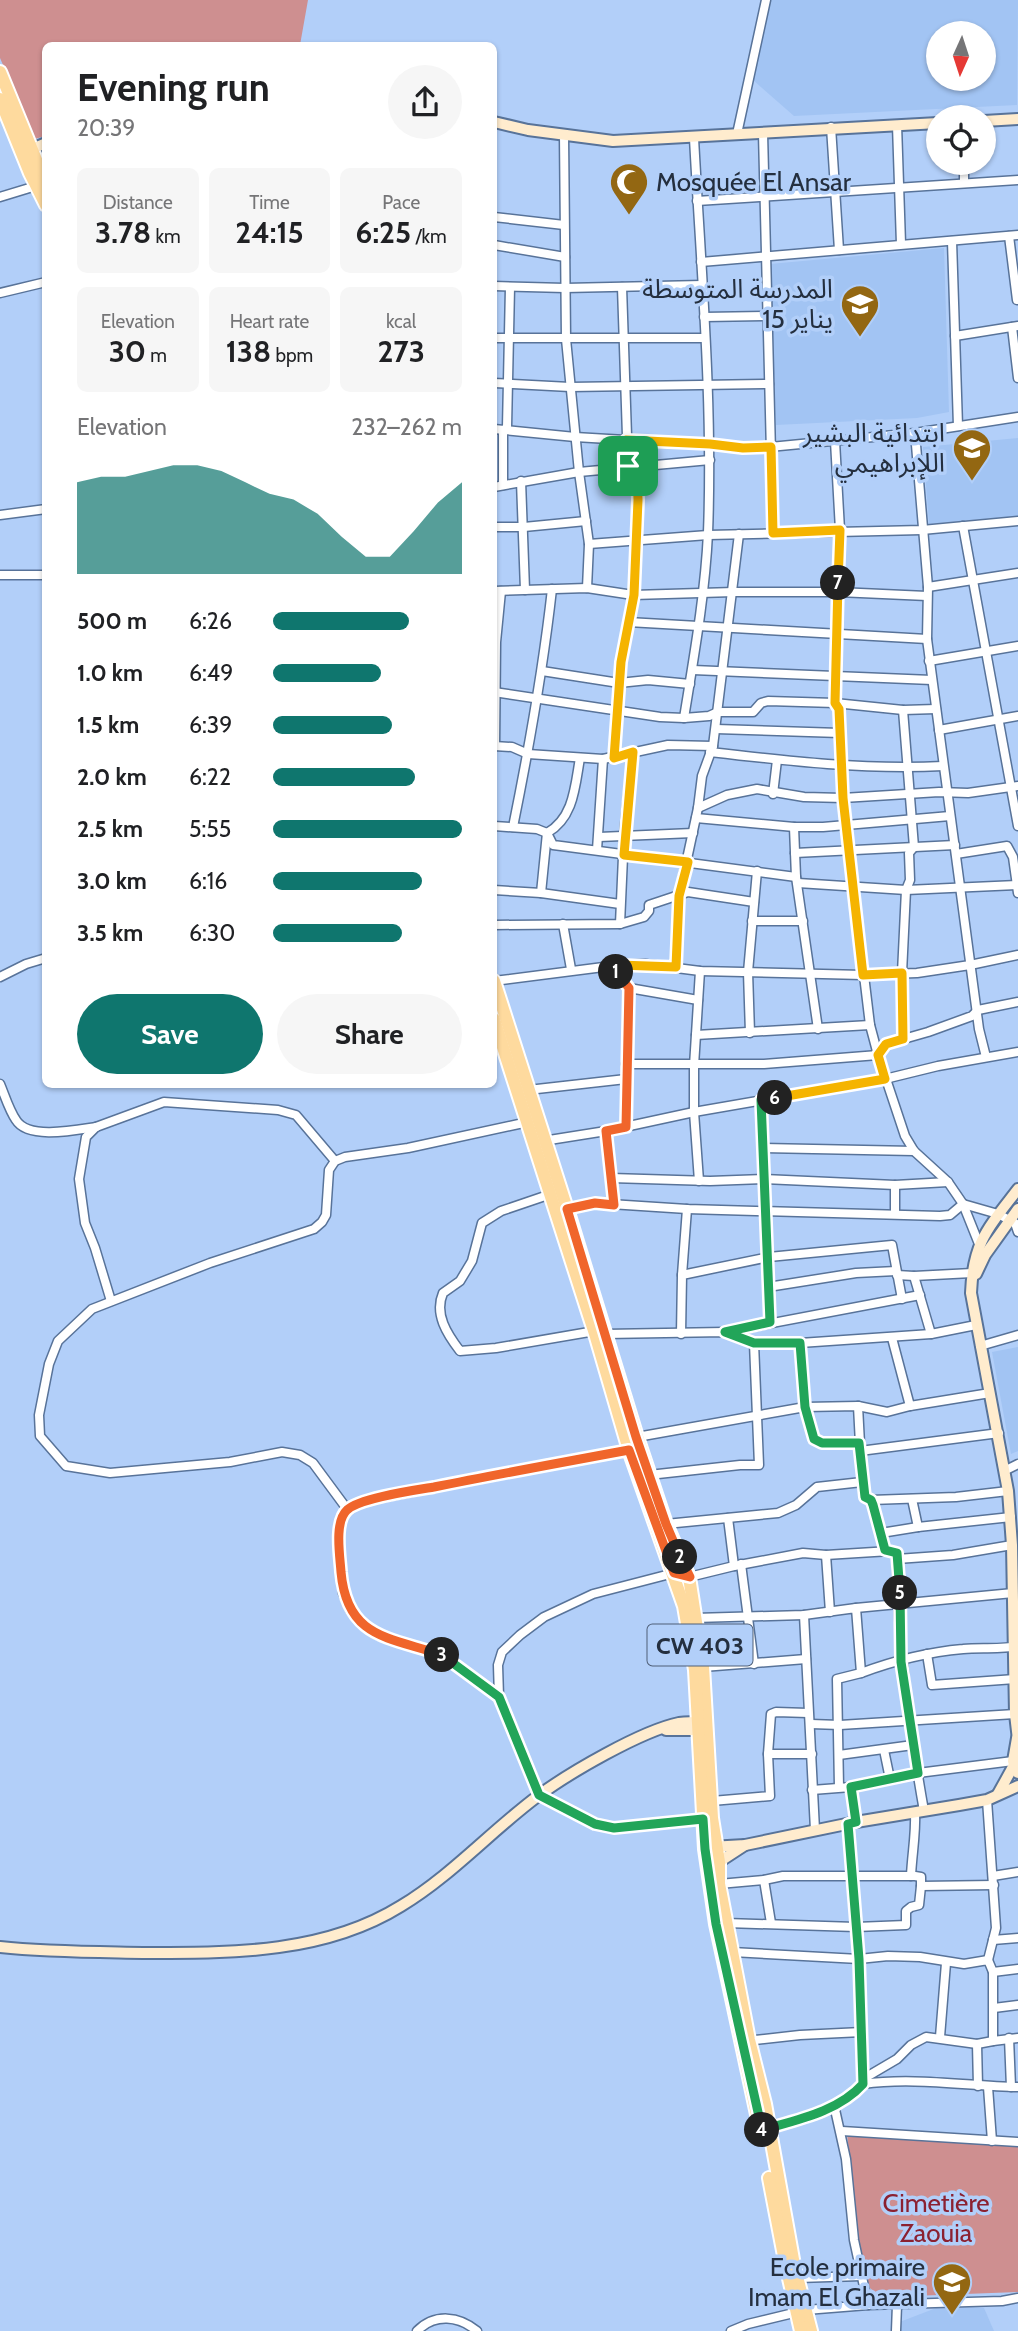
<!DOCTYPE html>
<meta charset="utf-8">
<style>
:root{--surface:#fff;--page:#f6f6f6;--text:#202124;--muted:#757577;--accent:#0f766e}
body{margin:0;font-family:Cabin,"Noto Sans Arabic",sans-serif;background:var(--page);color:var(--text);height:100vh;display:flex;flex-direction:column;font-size:26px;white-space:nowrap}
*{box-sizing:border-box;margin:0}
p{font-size:23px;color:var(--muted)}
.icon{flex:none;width:38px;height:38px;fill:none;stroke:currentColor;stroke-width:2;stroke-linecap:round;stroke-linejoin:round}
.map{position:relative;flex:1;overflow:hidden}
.details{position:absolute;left:42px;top:42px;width:455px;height:1046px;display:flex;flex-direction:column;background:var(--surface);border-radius:10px;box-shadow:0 2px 5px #0004}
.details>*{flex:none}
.needle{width:46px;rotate:183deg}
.controls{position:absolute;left:926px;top:21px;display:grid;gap:14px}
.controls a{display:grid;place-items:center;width:70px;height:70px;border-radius:50%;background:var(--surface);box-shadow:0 2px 5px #0004;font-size:35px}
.pin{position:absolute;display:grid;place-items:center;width:60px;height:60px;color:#fff;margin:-30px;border-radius:14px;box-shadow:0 4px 10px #0006}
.km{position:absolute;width:35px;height:35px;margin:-18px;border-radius:50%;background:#222;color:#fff;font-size:19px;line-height:35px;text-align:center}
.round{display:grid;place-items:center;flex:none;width:74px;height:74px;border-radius:37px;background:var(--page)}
.head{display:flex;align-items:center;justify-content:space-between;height:119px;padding:0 35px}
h1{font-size:38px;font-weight:800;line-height:52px}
.figures{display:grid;grid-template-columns:repeat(3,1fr);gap:10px;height:119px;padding:7px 35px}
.figures div{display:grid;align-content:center;border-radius:10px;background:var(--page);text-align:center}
.figures b{font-size:30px;font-weight:800}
.figures small{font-size:19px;font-weight:400}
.figures p{font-size:19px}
.chart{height:196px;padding:14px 35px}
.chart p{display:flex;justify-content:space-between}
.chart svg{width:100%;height:126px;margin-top:7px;fill:var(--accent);opacity:.7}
.action{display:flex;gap:14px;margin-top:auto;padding:14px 35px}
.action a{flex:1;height:80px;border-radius:42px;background:var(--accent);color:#fff;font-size:28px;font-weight:800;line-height:80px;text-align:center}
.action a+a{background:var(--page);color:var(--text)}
ul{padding:0 35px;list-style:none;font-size:23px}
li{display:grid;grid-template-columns:112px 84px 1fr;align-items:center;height:52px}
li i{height:18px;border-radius:9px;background:var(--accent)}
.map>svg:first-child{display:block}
</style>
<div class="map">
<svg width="1018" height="2331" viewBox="0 0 1018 2331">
<rect width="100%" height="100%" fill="#b2cff9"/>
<!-- built -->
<g fill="#a2c4f3" fill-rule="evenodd">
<path d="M771,0H1018L1017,105L794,116L753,80ZM938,33H984V79H938Z"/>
<polygon points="944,248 949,412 917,418 776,425 770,264"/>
<polygon points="1018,438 1018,516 929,524 923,447"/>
<polygon points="1018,1347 1018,1451 1011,1454 992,1352"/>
<polygon points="944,2305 984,2308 994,2331 900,2331 897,2323"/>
</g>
<!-- green -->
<g fill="#ce8f90">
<polygon points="0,0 308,0 300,45 46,46 45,136 35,139 0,58"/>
<polygon points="847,2134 1018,2144 1018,2292 886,2297 878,2296 864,2282"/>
</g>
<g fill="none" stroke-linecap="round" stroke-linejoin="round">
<!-- street casing -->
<g stroke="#587399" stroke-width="11">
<g id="street">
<polyline points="897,125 901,244"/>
<polyline points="831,127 839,250"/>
<polyline points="763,133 773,533"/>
<polyline points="737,134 766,0"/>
<polyline points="564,135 566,339 579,472 589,544 587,588"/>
<polyline points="964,163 964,183"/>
<polyline points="0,197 36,186"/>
<polyline points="697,201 1018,180"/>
<polyline points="494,217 564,225"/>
<polyline points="1009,236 1017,300"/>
<polyline points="952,241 958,426"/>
<polyline points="494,245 565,257"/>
<polyline points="701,262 1018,235"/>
<polyline points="494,286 565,288 702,285"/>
<polyline points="622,287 628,466"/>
<polyline points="0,293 46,282"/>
<polyline points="704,317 767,316"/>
<polyline points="1012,327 1018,378"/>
<polyline points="955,336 1018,326"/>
<polyline points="494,338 705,338"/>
<polyline points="494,383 570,387 769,384"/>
<polyline points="494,429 575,437 760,448 915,433 1018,417"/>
<polyline points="915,433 928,587 927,639 979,1029 986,1057"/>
<polyline points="835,441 840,530 835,703 839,709 841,766 849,851 870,1025 878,1055 905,1136 914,1151 948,1182 963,1204 979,1244"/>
<polyline points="521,481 525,590"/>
<polyline points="503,485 503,431 507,427 510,287"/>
<polyline points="494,487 579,472 710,460"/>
<polyline points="0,515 46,509"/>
<polyline points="963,526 1018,826"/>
<polyline points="494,527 524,527 586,521"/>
<polyline points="589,544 708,535 922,530 1018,521"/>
<polyline points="0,575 46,575"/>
<polyline points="928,587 1018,573"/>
<polyline points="494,591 587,588 633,595 734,592 838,592 927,596"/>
<polyline points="628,622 927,639"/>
<polyline points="929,661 1018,646"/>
<polyline points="693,670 932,680"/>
<polyline points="542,671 619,683 648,680 690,684"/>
<polyline points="494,692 660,717 684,718 709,716 718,712 753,712 761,703 768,701 835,703 903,710 936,709"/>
<path d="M684,718C694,656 705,595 708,533C713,401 701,269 694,138"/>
<polyline points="716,729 840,733"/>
<polyline points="939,730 1018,716"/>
<polyline points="494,746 512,747 528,754 603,759 668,745 713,746"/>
<polyline points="495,746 496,642 501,591"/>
<path d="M710,752C788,761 865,770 943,766"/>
<polyline points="614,758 621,662 633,595 637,541 637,467"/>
<polyline points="773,794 777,760"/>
<polyline points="698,808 727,795 757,789 804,797 843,798 939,792 968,793 1018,786"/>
<polyline points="696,818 794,827 823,827 950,816"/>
<polyline points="494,826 537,829 547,833 553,845 561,846 796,877"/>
<path d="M513,827C529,748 543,670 552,589"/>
<polyline points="794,827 796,877 818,1029"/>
<polyline points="599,837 693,833"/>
<polyline points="597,850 603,759"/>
<polyline points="795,853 955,845"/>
<polyline points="956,854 1007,846 1013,857 1018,893"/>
<polyline points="798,883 906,890 1017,885"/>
<polyline points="494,890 541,893 620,904"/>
<path d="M541,893L547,833C574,818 575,786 580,758"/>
<polyline points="752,921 803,921"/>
<polyline points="563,924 571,969"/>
<polyline points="620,924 624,834 633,752"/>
<polyline points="494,925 620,924 644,917 649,911 649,905 688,892 754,902"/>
<polyline points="613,967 629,988 626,1127"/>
<polyline points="676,967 679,896 698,808 702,776 713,746 739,534"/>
<polyline points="0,977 26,964 46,958"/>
<polyline points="494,981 619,965 645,964 700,971 863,975 917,973 970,965 1018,955"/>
<polyline points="629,988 698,1000"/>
<polyline points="750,1033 748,972 757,871"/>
<polyline points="696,1035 870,1025"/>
<polyline points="903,1039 902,973 906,890 910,880 909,853 914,847 903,710"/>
<polyline points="626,1064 764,1064 878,1055 886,1044 928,1032 972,1016 978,1010 1018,1002"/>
<path d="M0,1084C5,1096 9,1110 16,1120C28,1140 76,1130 96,1127"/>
<polyline points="528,1090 626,1079"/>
<polyline points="761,1100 770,1322"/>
<polyline points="606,1131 614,1204"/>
<polyline points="543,1141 606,1131 694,1112 885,1079 938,1066 1018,1052"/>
<polyline points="763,1148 914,1151"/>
<polyline points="611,1178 710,1181 764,1179 895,1185 948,1182"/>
<polyline points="699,1181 694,1112 694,1066 700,971"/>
<path d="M551,1194L501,1211L482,1223L472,1261L460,1281L443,1293C434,1314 447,1334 460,1351L496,1348L595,1331"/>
<polyline points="963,1204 998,1214 1015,1223 1018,1232"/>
<polyline points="567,1209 595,1203 687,1209 940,1216 950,1215 963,1204"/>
<polyline points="895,1214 895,1185"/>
<polyline points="682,1275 687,1209"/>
<polyline points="897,1275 914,1276 972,1273"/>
<polyline points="914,1276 931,1334"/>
<polyline points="768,1287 856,1273 896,1271"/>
<polyline points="111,1301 95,1248 85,1223 79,1179 86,1137 96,1127 164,1102 278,1110 296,1115 335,1161"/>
<polyline points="725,1332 920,1295"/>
<polyline points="605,1334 725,1332 754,1343 800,1343 931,1334 976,1325"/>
<polyline points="681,1334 682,1275 769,1257 892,1245 902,1299"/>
<polyline points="892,1338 910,1406"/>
<polyline points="800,1343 805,1407 814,1439 822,1443 859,1443"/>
<polyline points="980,1346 1018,1335"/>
<polyline points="858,1406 862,1482 865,1497 871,1500 885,1550"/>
<polyline points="637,1437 805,1407 858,1406 887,1412 910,1406 990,1393"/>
<polyline points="629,1450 368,1500 347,1509 341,1520 338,1544 343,1593 351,1611 365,1627 380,1636 445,1656 499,1697 539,1795 595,1823 614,1828 703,1819"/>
<polyline points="860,1451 999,1433"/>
<polyline points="1006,1470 1018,1464"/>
<polyline points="649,1475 740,1465 759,1465 754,1343"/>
<polyline points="912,1499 918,1527"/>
<polyline points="871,1500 956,1497 1008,1491"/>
<polyline points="347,1509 313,1463 300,1455 282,1452 230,1462 110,1473 66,1466 40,1436 39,1415 49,1364 58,1341 92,1309 210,1263 314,1229 322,1222 326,1215 329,1170 335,1161 345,1157 408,1148 528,1122"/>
<polyline points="728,1518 734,1566"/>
<polyline points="666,1524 778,1513 796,1505 817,1487 862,1482"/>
<polyline points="881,1533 918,1527 1011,1517"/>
<polyline points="826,1555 830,1612"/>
<polyline points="897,1559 953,1555 1012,1545"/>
<polyline points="741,1564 754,1664"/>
<polyline points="856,1608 1013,1593"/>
<polyline points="804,1615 815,1830"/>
<path d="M695,1618L804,1615L856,1608L861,1673C893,1661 929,1652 963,1649C981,1647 1000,1650 1018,1646"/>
<polyline points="927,1654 932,1685 1015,1679"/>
<polyline points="703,1667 806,1659"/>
<path d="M499,1697L498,1665L502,1652L520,1635L544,1617L593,1594L674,1573L689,1577L734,1566L803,1553L826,1555L890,1551L897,1553V1559C898,1646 909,1726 924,1811"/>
<polyline points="811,1724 840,1725 1015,1714"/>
<polyline points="884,1750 890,1779"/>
<polyline points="768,1754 812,1754"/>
<polyline points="839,1755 913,1745"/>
<polyline points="839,1787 837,1679 861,1673"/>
<polyline points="851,1787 856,1822"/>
<polyline points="812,1790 851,1787 918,1773 1013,1761"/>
<polyline points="987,1800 996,1928 988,1960"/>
<polyline points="712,1801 770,1796 768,1754 771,1714 776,1712 808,1713"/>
<polyline points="848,1824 859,1959 863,2084"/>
<path d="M911,1876C912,1854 916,1834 915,1813"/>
<polyline points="993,1876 1018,1872"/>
<polyline points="764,1880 771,1923"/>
<polyline points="719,1884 764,1880 783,1876 915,1876 921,1877 921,1886 994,1885"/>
<polyline points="726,1923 856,1927 906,1925 906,1911 911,1907 919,1905 921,1886"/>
<polyline points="993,1940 1018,1938"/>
<polyline points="732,1952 859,1959 888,1956 920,1957 964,1964 988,1960 993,1972 993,2041 1018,2038"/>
<polyline points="993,1972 1018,1969"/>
<polyline points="994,2008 1018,2005"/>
<polyline points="940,2037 946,1963"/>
<polyline points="1009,2038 1011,2087"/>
<polyline points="746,2041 800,2035 862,2032"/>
<polyline points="977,2044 978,2086"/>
<polyline points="863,2079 897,2059 911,2045 926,2037 977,2044 993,2041"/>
<polyline points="988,2087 992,2141"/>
<polyline points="834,2105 846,2159 854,2240 868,2305"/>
<path d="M767,2128C799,2119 839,2111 863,2084C914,2077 967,2086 1018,2087"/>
<polyline points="842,2131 1018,2142"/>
<polyline points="798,2278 861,2276"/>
<path d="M417,2331C435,2313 459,2316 477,2331"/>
<polyline points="731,2331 748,2324 806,2310 868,2305 1002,2301 1018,2298"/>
<polyline points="896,2331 897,2305"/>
</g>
</g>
<!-- secondary casing -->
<g stroke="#587399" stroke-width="14">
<g id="secondary">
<polyline points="984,121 1018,119"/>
<polyline points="494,122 528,130 613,141 938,123"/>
<polyline points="25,152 46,143"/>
<path d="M1018,1189C988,1228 973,1242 971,1293L1008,1491L1012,1545L1015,1714L1018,1740"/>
<polyline points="976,1274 985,1255 1018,1209"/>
<polyline points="666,1730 706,1730"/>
<polyline points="1017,1738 1013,1761 1018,1773"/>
<polyline points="998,1794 1014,1765"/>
<polyline points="710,1847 745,1845 856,1822 959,1805 987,1800 1018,1786"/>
<polyline points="711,1863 719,1862 745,1845"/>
<path d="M0,1947C47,1952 96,1952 143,1953C231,1953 324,1954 401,1906C451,1876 491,1831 538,1796C569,1773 641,1731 679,1723C688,1722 697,1722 705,1722"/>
</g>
</g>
<!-- primary casing -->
<g stroke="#fff" stroke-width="16">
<g id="primary">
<polyline points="0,72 46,184"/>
<polyline points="0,99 30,173 46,205"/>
<polyline points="494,981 567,1209 637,1437 666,1524 689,1577 703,1667 712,1818 719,1862 719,1884 749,2040 765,2104 794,2265 811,2331"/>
<polyline points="494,1019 596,1337 629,1450 684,1606 695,1670 705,1849 716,1924 761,2133"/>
<polyline points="769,2178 785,2261 801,2331"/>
</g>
</g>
<!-- street -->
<use href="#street" stroke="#fff" stroke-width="8"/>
<!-- secondary -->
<use href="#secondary" stroke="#ffecce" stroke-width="10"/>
<!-- primary -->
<use href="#primary" stroke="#feda9e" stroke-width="12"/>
</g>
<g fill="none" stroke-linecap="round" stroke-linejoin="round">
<!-- split-1 casing -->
<g stroke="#fff" stroke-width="14">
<polyline id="split-1" points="616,972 612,967 619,965 676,967 679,896 688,862 624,855 633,752 614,758 621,662 634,595 638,500 637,467 628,466"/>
</g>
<!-- split-2 casing -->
<g stroke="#fff" stroke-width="14">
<polyline id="split-2" points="616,972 629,988 626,1127 606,1131 614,1205 595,1203 567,1209 636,1437 666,1524 680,1557"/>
</g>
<!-- split-3 casing -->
<g stroke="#fff" stroke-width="14">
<path id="split-3" d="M442,1655C390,1637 347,1639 341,1572C340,1556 334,1522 347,1510C359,1498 416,1490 434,1487C499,1474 564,1462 629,1450L674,1573L690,1577L680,1557"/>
</g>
<!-- split-4 casing -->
<g stroke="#fff" stroke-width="14">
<polyline id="split-4" points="442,1655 499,1697 539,1795 595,1824 614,1828 703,1819 705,1849 716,1924 762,2130"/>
</g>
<!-- split-5 casing -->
<g stroke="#fff" stroke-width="14">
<path id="split-5" d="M762,2130C796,2120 838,2112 863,2084L859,1959L848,1824L856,1822L851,1787L918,1773L901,1662L900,1593"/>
</g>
<!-- split-6 casing -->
<g stroke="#fff" stroke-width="14">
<polyline id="split-6" points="775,1098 761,1100 770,1322 725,1332 754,1343 800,1343 805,1407 814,1439 822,1443 859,1443 865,1497 871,1500 873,1505 885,1550 897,1553 900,1593"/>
</g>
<!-- split-7 casing -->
<g stroke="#fff" stroke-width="14">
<polyline id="split-7" points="775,1098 885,1079 878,1055 886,1044 903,1039 902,973 863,975 843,798 839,709 835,703 838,583"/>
</g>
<!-- split-8 casing -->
<g stroke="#fff" stroke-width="14">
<polyline id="split-8" points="628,466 626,440 710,444 743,448 771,447 773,533 840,530 838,583"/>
</g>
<!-- split-1 -->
<use href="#split-1" stroke="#f5b400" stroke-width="9"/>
<!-- split-2 -->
<use href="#split-2" stroke="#f0652b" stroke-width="9"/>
<!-- split-3 -->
<use href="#split-3" stroke="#f0652b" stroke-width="9"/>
<!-- split-4 -->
<use href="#split-4" stroke="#22a559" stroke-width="9"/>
<!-- split-5 -->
<use href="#split-5" stroke="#22a559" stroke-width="9"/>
<!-- split-6 -->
<use href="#split-6" stroke="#22a559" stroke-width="9"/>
<!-- split-7 -->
<use href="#split-7" stroke="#f5b400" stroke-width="9"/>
<!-- split-8 -->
<use href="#split-8" stroke="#f5b400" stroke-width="9"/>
</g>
<!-- icons -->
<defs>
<g id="mosque-pin" transform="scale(2.0125)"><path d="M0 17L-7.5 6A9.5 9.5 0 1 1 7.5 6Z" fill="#936712" stroke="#b2cff9"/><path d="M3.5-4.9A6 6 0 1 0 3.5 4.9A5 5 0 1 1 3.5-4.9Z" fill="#fff"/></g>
<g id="school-pin" transform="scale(2.0125)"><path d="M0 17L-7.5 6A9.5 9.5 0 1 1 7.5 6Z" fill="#936712" stroke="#b2cff9"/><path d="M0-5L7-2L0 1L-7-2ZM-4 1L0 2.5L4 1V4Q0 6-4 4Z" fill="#fff"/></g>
</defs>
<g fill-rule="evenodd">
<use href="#mosque-pin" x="629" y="182"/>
<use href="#school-pin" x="860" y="304"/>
<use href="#school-pin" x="972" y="448"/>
<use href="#school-pin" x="952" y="2282"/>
</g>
<g text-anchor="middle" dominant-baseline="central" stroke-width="7" stroke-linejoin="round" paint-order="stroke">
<!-- shield labels -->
<rect fill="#b2cff9" stroke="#4f5f77" stroke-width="2" x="647.5" y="1624.5" width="105" height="41" rx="5"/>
<g font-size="24" font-weight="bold" fill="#242f3f">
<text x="700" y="1645">CW 403</text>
</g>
<!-- poi labels -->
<g font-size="26" fill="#242f3f" stroke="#b2cff9" text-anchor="end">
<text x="656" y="182" text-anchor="start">Mosquée El Ansar</text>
<text x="833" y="289">المدرسة المتوسطة<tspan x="833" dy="30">15 يناير</tspan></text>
<text x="945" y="433">ابتدائية البشير<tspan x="945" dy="30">اللإبراهيمي</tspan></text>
<text x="925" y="2267">Ecole primaire<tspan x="925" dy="30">Imam El Ghazali</tspan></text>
</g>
<!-- park labels -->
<g font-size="26" fill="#8b2131" stroke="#b2cff9">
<text x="936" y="2203">Cimetière<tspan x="936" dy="30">Zaouia</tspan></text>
</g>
</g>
</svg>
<div class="controls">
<a><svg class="needle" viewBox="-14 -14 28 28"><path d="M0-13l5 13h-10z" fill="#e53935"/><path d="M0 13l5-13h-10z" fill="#757577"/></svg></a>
<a><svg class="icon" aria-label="locate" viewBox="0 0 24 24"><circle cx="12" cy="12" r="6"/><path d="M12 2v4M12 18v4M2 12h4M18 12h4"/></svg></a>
</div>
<div class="pin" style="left:628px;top:466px;background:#1e9e55"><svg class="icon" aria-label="arrive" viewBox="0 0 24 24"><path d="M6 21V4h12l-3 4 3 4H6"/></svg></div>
<b class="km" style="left:616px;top:972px">1</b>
<b class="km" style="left:680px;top:1557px">2</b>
<b class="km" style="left:442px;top:1655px">3</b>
<b class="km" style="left:762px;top:2130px">4</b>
<b class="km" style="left:900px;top:1593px">5</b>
<b class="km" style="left:775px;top:1098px">6</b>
<b class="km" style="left:838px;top:583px">7</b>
<section class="details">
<div class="head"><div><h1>Evening run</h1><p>20:39</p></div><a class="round"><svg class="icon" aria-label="share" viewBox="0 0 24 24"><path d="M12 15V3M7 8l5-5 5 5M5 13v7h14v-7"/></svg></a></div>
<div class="figures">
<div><p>Distance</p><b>3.78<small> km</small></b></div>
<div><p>Time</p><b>24:15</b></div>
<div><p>Pace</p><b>6:25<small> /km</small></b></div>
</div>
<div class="figures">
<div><p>Elevation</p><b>30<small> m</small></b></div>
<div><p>Heart rate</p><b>138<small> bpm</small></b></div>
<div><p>kcal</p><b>273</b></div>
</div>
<div class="chart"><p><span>Elevation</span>232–262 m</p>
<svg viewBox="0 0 160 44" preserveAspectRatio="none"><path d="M0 44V12L10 10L20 10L30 8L40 6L50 6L60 8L70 12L80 16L90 18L100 23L110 31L120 38L130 38L140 29L150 19L160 12V44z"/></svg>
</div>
<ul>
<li><b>500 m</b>6:26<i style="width:72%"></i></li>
<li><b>1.0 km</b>6:49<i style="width:57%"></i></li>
<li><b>1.5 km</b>6:39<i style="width:63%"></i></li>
<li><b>2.0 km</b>6:22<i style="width:75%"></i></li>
<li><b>2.5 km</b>5:55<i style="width:100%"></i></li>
<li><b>3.0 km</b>6:16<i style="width:79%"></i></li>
<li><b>3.5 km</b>6:30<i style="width:68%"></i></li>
</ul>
<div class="action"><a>Save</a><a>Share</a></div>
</section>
</div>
